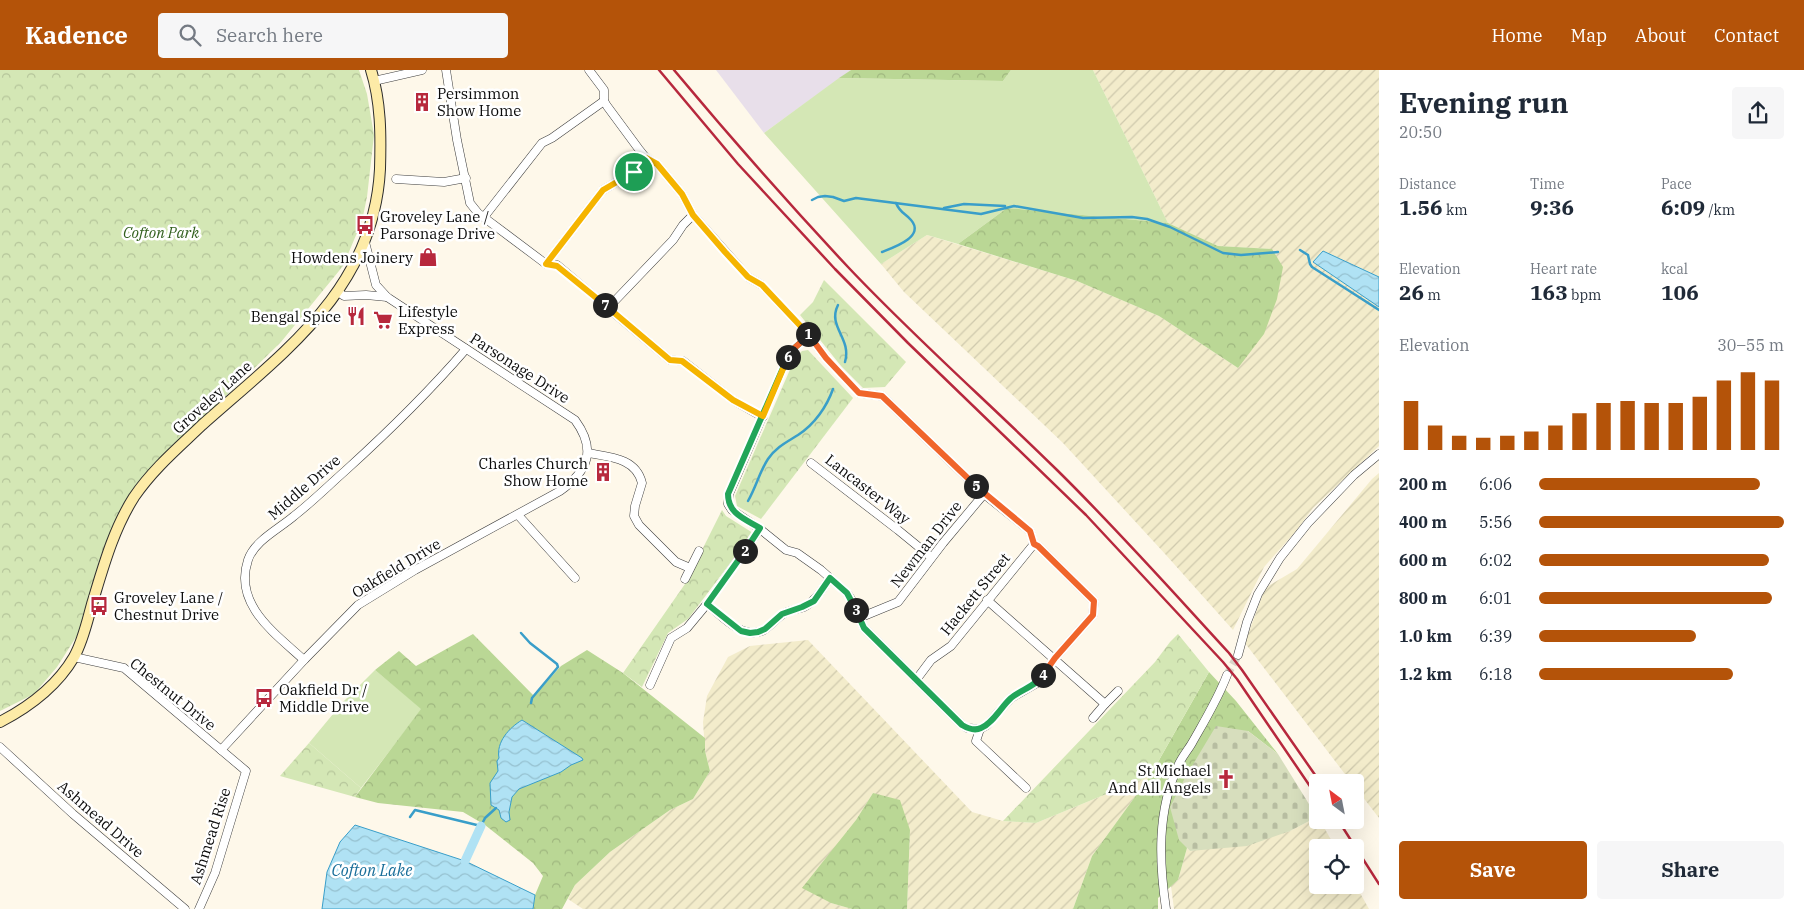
<!DOCTYPE html>
<meta charset="utf-8">
<style>
:root{--surface:#fff;--page:#f6f6f7;--text:#1f2937;--muted:#747a83;--accent:#b45309}
body{margin:0;font-family:"IBM Plex Serif",serif;background:var(--page);color:var(--text);height:100vh;display:flex;flex-direction:column;font-size:19px;white-space:nowrap}
*{box-sizing:border-box;margin:0}
p{font-size:16px;color:var(--muted)}
.icon{flex:none;width:28px;height:28px;fill:none;stroke:currentColor;stroke-width:2;stroke-linecap:round;stroke-linejoin:round}
.map{position:relative;flex:1;overflow:hidden}
.panel{display:flex;flex-direction:column;background:var(--surface);width:425px}
.panel>*{flex:none}
.needle{width:32px;rotate:328deg}
.fabs{position:absolute;left:1309px;top:704px;display:grid;gap:10px}
.fabs a{display:grid;place-items:center;width:55px;height:55px;border-radius:5px;background:var(--surface);box-shadow:0 5px 20px #0002;font-size:25px}
.pin{position:absolute;display:grid;place-items:center;width:42px;height:42px;color:#fff;margin:-21px;border:2px solid #fff;border-radius:50%;box-shadow:0 1px 5px #0007}
.km{position:absolute;width:25px;height:25px;margin:-12px;border-radius:50%;background:#222;color:#fff;font-size:14px;line-height:25px;text-align:center}
.round{display:grid;place-items:center;flex:none;width:52px;height:52px;border-radius:5px;background:var(--page)}
.overview{display:flex;align-items:center;justify-content:space-between;height:85px;padding:0 20px}
h1{font-size:28px;font-weight:800;line-height:38px}
.figures{display:grid;grid-template-columns:repeat(3,1fr);gap:8px;height:85px;padding:5px 20px}
.figures div{display:grid;align-content:center}
.figures b{font-size:21px;font-weight:800}
.figures small{font-size:14px;font-weight:400}
.figures p{font-size:14px}
.chart{height:140px;padding:10px 20px}
.chart p{display:flex;justify-content:space-between}
.chart svg{width:100%;height:90px;margin-top:5px;stroke:var(--accent);stroke-width:6}
.cta{display:flex;gap:10px;margin-top:auto;padding:10px 20px}
.cta a{flex:1;height:58px;border-radius:5px;background:var(--accent);color:#fff;font-size:20px;font-weight:800;line-height:58px;text-align:center}
.cta a+a{background:var(--page);color:var(--text)}
ul{padding:0 20px;list-style:none;font-size:16px}
li{display:grid;grid-template-columns:80px 60px 1fr;align-items:center;height:38px}
li i{height:12px;border-radius:6px;background:var(--accent)}
header{display:flex;align-items:center;gap:30px;box-sizing:border-box;height:70px;padding:0 25px;background:var(--accent);color:#fff}
header strong{font-size:24px}
nav{display:flex;gap:28px;margin-inline-start:auto;font-size:18px}
.search{width:350px;height:45px;background:var(--page);display:flex;align-items:center;gap:12px;box-sizing:border-box;padding:0 18px;border-radius:5px;color:var(--muted);font-size:19px}
main{display:flex;flex:1;min-height:0}
.map>svg:first-child{display:block}
</style>
<header>
<strong>Kadence</strong>
<div class="search"><svg class="icon" aria-label="search" viewBox="0 0 24 24"><circle cx="10" cy="10" r="6"/><path d="M15 15l6 6"/></svg>Search here</div>
<nav><a>Home</a><a>Map</a><a>About</a><a>Contact</a></nav>
</header>
<main>
<div class="map">
<svg width="1379" height="839" viewBox="0 0 1379 839">
<defs>
<pattern id="farmland-furrows" width="10" height="10" patternUnits="userSpaceOnUse" patternTransform="scale(1.25)"><rect width="10" height="10" fill="#f3eccb"/><path d="M-1 1l2-2M0 10L10 0M9 11l2-2" fill="none" stroke="#cfc9ad"/></pattern>
<pattern id="forest-crowns" width="20" height="18" patternUnits="userSpaceOnUse" patternTransform="scale(1.25)"><rect width="20" height="18" fill="#bad795"/><path d="M2 6a3 3 0 1 1 6 0M12 15a3 3 0 1 1 6 0" fill="none" stroke="#9fb77f"/></pattern>
<pattern id="cemetery-stones" width="16" height="16" patternUnits="userSpaceOnUse" patternTransform="scale(1.25)"><rect width="16" height="16" fill="#d7debd"/><path d="M2 7V4a2 2 0 0 1 4 0v3zM10 15v-3a2 2 0 0 1 4 0v3z" fill="#b7bda1"/></pattern>
<pattern id="park-crowns" width="20" height="18" patternUnits="userSpaceOnUse" patternTransform="scale(1.25)"><rect width="20" height="18" fill="#d4e7b5"/><path d="M2 6a3 3 0 1 1 6 0M12 15a3 3 0 1 1 6 0" fill="none" stroke="#b5c59a"/></pattern>
<pattern id="water-waves" width="16" height="10" patternUnits="userSpaceOnUse" patternTransform="scale(1.25)"><rect width="16" height="10" fill="#b0e2f4"/><path d="M0 5q4-4 8 0t8 0" fill="none" stroke="#96c1d0"/></pattern>
</defs>
<rect width="100%" height="100%" fill="#fef8ea"/>
<!-- industrial -->
<polygon fill="#e8dfea" points="716,0 851,0 764,63"/>
<!-- farmland -->
<g fill="url(#farmland-furrows)">
<polygon points="1093,0 1379,0 1379,207 1323,181 1313,192 1379,237 1379,376 1313,438 1296,461 1264,497 1233,560 1166,485 1063,373 904,222 881,194 927,165 1077,211 1159,246 1238,298 1271,179 1218,176 1168,153"/>
<polygon points="1379,403 1379,748 1355,717 1355,712 1351,712 1245,573 1265,518 1297,499 1372,409"/>
<polygon points="808,570 972,742 1003,751 1036,753 1150,706 1092,786 1073,839 907,839 910,760 873,723 856,750 831,833 852,839 583,839 568,829 575,815 610,782 670,740 693,729 710,701 705,681 703,652 707,626 728,587 750,576"/>
<polygon points="1317,747 1318,750 1320,750 1335,777 1318,778 1318,815 1355,815 1355,814 1369,839 1174,839 1171,816 1178,810 1187,778 1190,781 1290,761"/>
</g>
<!-- grass -->
<g fill="#d4e7b5">
<polygon points="1011,0 1093,0 1168,153 1007,138 958,174 927,165 881,194 764,63 839,8 1003,11"/>
<polygon points="375,600 422,639 361,718 309,673 343,632"/>
</g>
<!-- forest -->
<g fill="url(#forest-crowns)">
<polygon points="851,0 1011,0 1003,11 839,8"/>
<polygon points="1007,138 1168,153 1218,176 1272,179 1283,197 1277,229 1264,264 1238,298 1159,246 1077,211 958,174"/>
<polygon points="473,564 534,626 561,596 587,580 623,603 705,668 705,681 710,701 693,729 670,740 610,782 575,815 562,839 533,839 535,825 543,806 533,793 485,755 463,742 378,733 355,727 421,639 375,600 399,581 416,596"/>
<polygon points="1209,602 1236,631 1278,684 1248,661 1185,764 1187,778 1178,810 1158,828 1158,839 1073,839 1092,786 1150,706"/>
<polygon points="873,723 900,730 910,760 907,839 852,839 831,833 802,818 856,750"/>
</g>
<!-- cemetery -->
<polygon fill="url(#cemetery-stones)" points="1216,656 1248,661 1278,684 1317,747 1290,761 1247,776 1190,781 1179,770 1170,737 1186,706"/>
<!-- park -->
<g fill="url(#park-crowns)">
<polygon points="0,0 359,0 367,24 374,65 367,127 362,151 343,196 281,272 138,412 123,435 101,485 78,564 57,597 34,624 0,641"/>
<polygon points="824,210 906,292 885,317 863,318 841,296 800,245 813,232"/>
<polygon points="808,280 853,328 761,449 737,436 735,426 795,288 802,281"/>
<polygon points="722,440 726,446 753,463 688,549 668,563 642,617 623,603 685,514"/>
<polygon points="1178,564 1209,602 1150,706 1036,753 1003,751 1155,592 1170,572"/>
<polygon points="309,673 361,718 355,727 280,706"/>
</g>
<!-- water -->
<g fill="url(#water-waves)" stroke="#399ec9">
<polygon points="1323,181 1379,207 1379,237 1313,192"/>
<path d="M522,650L582,688L583,690L571,695L561,702L519,719L512,727L509,742L510,750L506,752L501,748L499,740L491,735L490,713L498,701L497,691L499,688C496,672 509,658 522,650Z"/>
<polygon points="355,755 465,791 535,825 533,839 322,839 327,802 340,772"/>
</g>
<g fill="none" stroke-linecap="round" stroke-linejoin="round">
<!-- stream -->
<g stroke="#399ec9" stroke-width="2.5">
<polyline points="812,130 818,127 825,126 833,127 844,131 856,128 981,144 1014,136 1083,148 1132,147 1147,149 1170,157 1223,183 1241,185 1278,182"/>
<polyline points="944,138 964,134 1005,136"/>
<polyline points="1300,180 1308,185 1310,194 1312,197 1379,240"/>
<path d="M882,182C892,178 926,167 911,150C905,143 900,143 896,133"/>
<path d="M838,235C827,257 852,268 845,292"/>
<path d="M748,431C756,417 760,401 768,389C776,377 787,372 798,365C815,354 827,336 833,319"/>
<polyline points="521,563 530,573 557,594 558,597 532,628 531,633"/>
<polyline points="410,747 415,740 481,756 485,748 496,738"/>
</g>
<!-- canal -->
<polyline stroke="#b0e2f4" stroke-width="9" points="465,791 481,756"/>
<!-- minor-tunnel -->
<polyline stroke="#dad4c9" stroke-width="8" stroke-dasharray="8 4" stroke-linecap="butt" points="1227,605 1238,585"/>
<!-- minor casing -->
<g stroke="#3e3e3e" stroke-width="9">
<g id="minor">
<polyline points="446,0 457,70 470,133 478,143 546,194 557,195 670,290 683,291 733,330 763,347"/>
<polyline points="589,0 604,20 604,31 607,36 638,78 646,88 657,94 682,124 693,145 748,207 762,215 791,246 809,265 826,288 859,323 882,326 984,424 1030,461 1034,474 1038,476 1094,531 1093,545 1055,588 1037,613 1011,628 987,655 980,659 967,658 962,655 864,558 851,529 847,523 821,500 797,483 786,480 760,459"/>
<polyline points="374,11 422,0"/>
<polyline points="396,109 444,112 466,108"/>
<polyline points="484,147 542,73 552,68 604,31"/>
<polyline points="546,194 603,120 634,102 646,88"/>
<polyline points="338,222 344,226 366,225 387,227"/>
<polyline points="608,238 673,170 683,155 693,145"/>
<path d="M588,383C610,387 636,388 642,413L635,436L634,446L639,455L676,492L690,498"/>
<polyline points="811,393 898,460 931,487"/>
<polyline points="518,445 575,508"/>
<polyline points="685,509 699,481"/>
<polyline points="987,530 1105,634 1093,648"/>
<polyline points="707,534 760,459 732,440 728,434 729,424 790,282 809,265"/>
<polyline points="859,548 898,532 943,473 984,424"/>
<polyline points="1238,585 1247,552 1258,524 1280,488 1308,453 1354,405 1379,384"/>
<polyline points="74,587 124,598 246,701 215,803 199,839"/>
<path d="M304,590C276,564 233,535 248,490C254,471 279,459 294,446C312,432 328,416 345,401C388,362 428,323 466,279"/>
<polyline points="916,610 931,590 951,576 1034,474"/>
<path d="M650,615L671,568L687,558L707,534C722,546 743,571 764,560C772,555 777,547 785,543C791,540 798,539 804,537C816,531 822,519 830,508"/>
<polyline points="1105,634 1118,621"/>
<polyline points="980,659 976,671 1026,718"/>
<polyline points="0,677 73,744 185,839"/>
<path d="M221,680L304,590L358,535L415,500L560,421C588,401 597,380 575,350L387,227L376,215L365,172"/>
<path d="M1166,839C1159,791 1157,741 1178,696C1181,688 1188,680 1192,673C1205,650 1218,629 1227,605"/>
</g>
</g>
<!-- secondary casing -->
<g stroke="#2d2d2d" stroke-width="12">
<path id="secondary" d="M0,652C29,637 57,616 74,587C83,571 87,552 92,534C103,498 113,460 134,427C153,399 178,378 202,355C284,282 374,219 380,99C381,65 381,32 371,0"/>
</g>
<!-- minor -->
<use href="#minor" stroke="#fff" stroke-width="8"/>
<!-- secondary -->
<use href="#secondary" stroke="#fdeba7" stroke-width="10"/>
<!-- rail -->
<g stroke="#b7283d" stroke-width="2.5">
<polyline points="659,0 738,94 835,199 908,273 1086,445 1223,592 1237,609 1318,728"/>
<path d="M674,0C730,67 788,133 848,197C915,268 988,332 1057,400C1117,459 1172,521 1229,583L1242,600L1320,712"/>
<polyline points="1338,750 1379,814"/>
</g>
</g>
<g fill="none" stroke-linecap="round" stroke-linejoin="round">
<!-- split-1 casing -->
<g stroke="#fff" stroke-width="10">
<polyline id="split-1" points="634,102 646,88 657,94 682,124 693,145 725,182 748,207 762,215 808,264"/>
</g>
<!-- split-2 casing -->
<g stroke="#fff" stroke-width="10">
<path id="split-2" d="M745,481L760,458C745,449 728,444 728,424L790,282L809,265L808,264"/>
</g>
<!-- split-3 casing -->
<g stroke="#fff" stroke-width="10">
<polyline id="split-3" points="745,481 707,534 741,561 750,563 758,562 765,559 782,544 802,537 814,531 830,508 847,523 856,540"/>
</g>
<!-- split-4 casing -->
<g stroke="#fff" stroke-width="10">
<path id="split-4" d="M856,540L864,558L962,655C967,658 975,661 981,658C993,653 1001,637 1011,628C1022,619 1035,617 1043,605"/>
</g>
<!-- split-5 casing -->
<g stroke="#fff" stroke-width="10">
<polyline id="split-5" points="976,416 1030,461 1034,474 1038,476 1094,531 1093,545 1055,588 1043,605"/>
</g>
<!-- split-6 casing -->
<g stroke="#fff" stroke-width="10">
<polyline id="split-6" points="788,287 790,282 809,265 826,288 859,323 882,326 976,416"/>
</g>
<!-- split-7 casing -->
<g stroke="#fff" stroke-width="10">
<polyline id="split-7" points="605,235 670,290 682,291 733,330 763,346 788,287"/>
</g>
<!-- split-8 casing -->
<g stroke="#fff" stroke-width="10">
<polyline id="split-8" points="605,235 557,196 546,194 603,120 634,102"/>
</g>
<!-- split-1 -->
<use href="#split-1" stroke="#f5b400" stroke-width="6"/>
<!-- split-2 -->
<use href="#split-2" stroke="#22a559" stroke-width="6"/>
<!-- split-3 -->
<use href="#split-3" stroke="#22a559" stroke-width="6"/>
<!-- split-4 -->
<use href="#split-4" stroke="#22a559" stroke-width="6"/>
<!-- split-5 -->
<use href="#split-5" stroke="#f0652b" stroke-width="6"/>
<!-- split-6 -->
<use href="#split-6" stroke="#f0652b" stroke-width="6"/>
<!-- split-7 -->
<use href="#split-7" stroke="#f5b400" stroke-width="6"/>
<!-- split-8 -->
<use href="#split-8" stroke="#f5b400" stroke-width="6"/>
</g>
<!-- icons -->
<defs>
<g id="building-bare" transform="scale(1.5)"><path d="M-4-6H4V6H1V3H-1V6H-4ZM-2.5-4.3h1.7v1.8h-1.7ZM.8-4.3h1.7v1.8H.8ZM-2.5-1h1.7V.8h-1.7ZM.8-1h1.7V.8H.8Z" fill="#b7283d" stroke="#fff" stroke-width="2.5" paint-order="stroke"/></g>
<g id="bus-bare" transform="scale(1.5)"><path d="M-5-6H5V4H4V6H2V4H-2V6H-4V4H-5ZM-3.5-4V0h7V-4ZM-3.5 1.2v1.5H-2V1.2ZM2 1.2v1.5H3.5V1.2Z" fill="#b7283d" stroke="#fff" stroke-width="2.5" paint-order="stroke"/></g>
<g id="shop-bare" transform="scale(1.5)"><path d="M-5-2.5h2.3a2.7 3.5 0 0 1 5.4 0H5L5.5 6h-11ZM-1.5-2.5h3a1.5 2.3 0 0 0-3 0Z" fill="#b7283d" stroke="#fff" stroke-width="2.5" paint-order="stroke"/></g>
<g id="restaurant-bare" transform="scale(1.5)"><path d="M-5-6h1v4h1v-4h1v4h1v-4h1v5L-1.5 .5V6h-2V.5L-5-1ZM5-6V6H3V1.5H1.5Q1.5-4 5-6Z" fill="#b7283d" stroke="#fff" stroke-width="2.5" paint-order="stroke"/></g>
<g id="supermarket-bare" transform="scale(1.5)"><path d="M-6-5.5h2.5l.6 2H6L4.5 2H-2.5L-4.4-4H-6ZM-1.5 3.2a1.3 1.3 0 1 0 .1 0ZM3 3.2a1.3 1.3 0 1 0 .1 0Z" fill="#b7283d" stroke="#fff" stroke-width="2.5" paint-order="stroke"/></g>
<g id="church-bare" transform="scale(1.5)"><path d="M-1.2-6h2.4v3.5h3.3v2.4h-3.3V6h-2.4V-.1h-3.3v-2.4h3.3Z" fill="#b7283d" stroke="#fff" stroke-width="2.5" paint-order="stroke"/></g>
</defs>
<g fill-rule="evenodd">
<use href="#building-bare" x="422" y="32"/>
<use href="#bus-bare" x="365" y="155"/>
<use href="#shop-bare" x="428" y="187"/>
<use href="#restaurant-bare" x="356" y="246"/>
<use href="#supermarket-bare" x="383" y="250"/>
<use href="#building-bare" x="603" y="402"/>
<use href="#bus-bare" x="99" y="536"/>
<use href="#bus-bare" x="264" y="628"/>
<use href="#church-bare" x="1226" y="709"/>
</g>
<g text-anchor="middle" dominant-baseline="central" stroke-width="5" stroke-linejoin="round" paint-order="stroke">
<!-- poi labels -->
<g font-size="15" fill="#0b0b0b" stroke="#fff" text-anchor="start">
<text x="437" y="23">Persimmon<tspan x="437" dy="17">Show Home</tspan></text>
<text x="380" y="146">Groveley Lane /<tspan x="380" dy="17">Parsonage Drive</tspan></text>
<text x="413" y="187" text-anchor="end">Howdens Joinery</text>
<text x="398" y="241">Lifestyle<tspan x="398" dy="17">Express</tspan></text>
<text x="341" y="246" text-anchor="end">Bengal Spice</text>
<text x="588" y="393" text-anchor="end">Charles Church<tspan x="588" dy="17">Show Home</tspan></text>
<text x="114" y="527">Groveley Lane /<tspan x="114" dy="17">Chestnut Drive</tspan></text>
<text x="279" y="619">Oakfield Dr /<tspan x="279" dy="17">Middle Drive</tspan></text>
<text x="1211" y="700" text-anchor="end">St Michael<tspan x="1211" dy="17">And All Angels</tspan></text>
</g>
<!-- park labels -->
<g font-size="15" font-style="italic" fill="#32601e" stroke="#fff">
<text x="161" y="162">Cofton Park</text>
</g>
<!-- street labels -->
<g font-size="15" fill="#0b0b0b" stroke="#fff">
<text transform="translate(520 298) rotate(33)">Parsonage Drive</text>
<text transform="translate(212 327) rotate(-42)">Groveley Lane</text>
<text transform="translate(304 417) rotate(-41)">Middle Drive</text>
<text transform="translate(868 419) rotate(38)">Lancaster Way</text>
<text transform="translate(926 474) rotate(-52)">Newman Drive</text>
<text transform="translate(396 498) rotate(-31)">Oakfield Drive</text>
<text transform="translate(975 524) rotate(-51)">Hackett Street</text>
<text transform="translate(173 624) rotate(39)">Chestnut Drive</text>
<text transform="translate(101 749) rotate(41)">Ashmead Drive</text>
<text transform="translate(210 766) rotate(-72)">Ashmead Rise</text>
</g>
<!-- water labels -->
<g font-size="16" font-style="italic" fill="#196e99" stroke="#fff">
<text x="372" y="800">Cofton Lake</text>
</g>
</g>
</svg>
<div class="fabs">
<a><svg class="needle" viewBox="-14 -14 28 28"><path d="M0-13l5 13h-10z" fill="#e53935"/><path d="M0 13l5-13h-10z" fill="#747a83"/></svg></a>
<a><svg class="icon" aria-label="locate" viewBox="0 0 24 24"><circle cx="12" cy="12" r="6"/><path d="M12 2v4M12 18v4M2 12h4M18 12h4"/></svg></a>
</div>
<div class="pin" style="left:634px;top:102px;background:#1e9e55"><svg class="icon" aria-label="arrive" viewBox="0 0 24 24"><path d="M6 21V4h12l-3 4 3 4H6"/></svg></div>
<b class="km" style="left:808px;top:264px">1</b>
<b class="km" style="left:745px;top:481px">2</b>
<b class="km" style="left:856px;top:540px">3</b>
<b class="km" style="left:1043px;top:605px">4</b>
<b class="km" style="left:976px;top:416px">5</b>
<b class="km" style="left:788px;top:287px">6</b>
<b class="km" style="left:605px;top:235px">7</b>
</div>
<section class="panel">
<div class="overview"><div><h1>Evening run</h1><p>20:50</p></div><a class="round"><svg class="icon" aria-label="share" viewBox="0 0 24 24"><path d="M12 15V3M7 8l5-5 5 5M5 13v7h14v-7"/></svg></a></div>
<div class="figures">
<div><p>Distance</p><b>1.56<small> km</small></b></div>
<div><p>Time</p><b>9:36</b></div>
<div><p>Pace</p><b>6:09<small> /km</small></b></div>
</div>
<div class="figures">
<div><p>Elevation</p><b>26<small> m</small></b></div>
<div><p>Heart rate</p><b>163<small> bpm</small></b></div>
<div><p>kcal</p><b>106</b></div>
</div>
<div class="chart"><p><span>Elevation</span>30–55 m</p>
<svg viewBox="0 0 160 44" preserveAspectRatio="none"><path d="M5 44V20M15 44V32M25 44V37M35 44V38M45 44V37M55 44V35M65 44V32M75 44V26M85 44V21M95 44V20M105 44V21M115 44V21M125 44V18M135 44V10M145 44V6M155 44V10"/></svg>
</div>
<ul>
<li><b>200 m</b>6:06<i style="width:90%"></i></li>
<li><b>400 m</b>5:56<i style="width:100%"></i></li>
<li><b>600 m</b>6:02<i style="width:94%"></i></li>
<li><b>800 m</b>6:01<i style="width:95%"></i></li>
<li><b>1.0 km</b>6:39<i style="width:64%"></i></li>
<li><b>1.2 km</b>6:18<i style="width:79%"></i></li>
</ul>
<div class="cta"><a>Save</a><a>Share</a></div>
</section>
</main>
